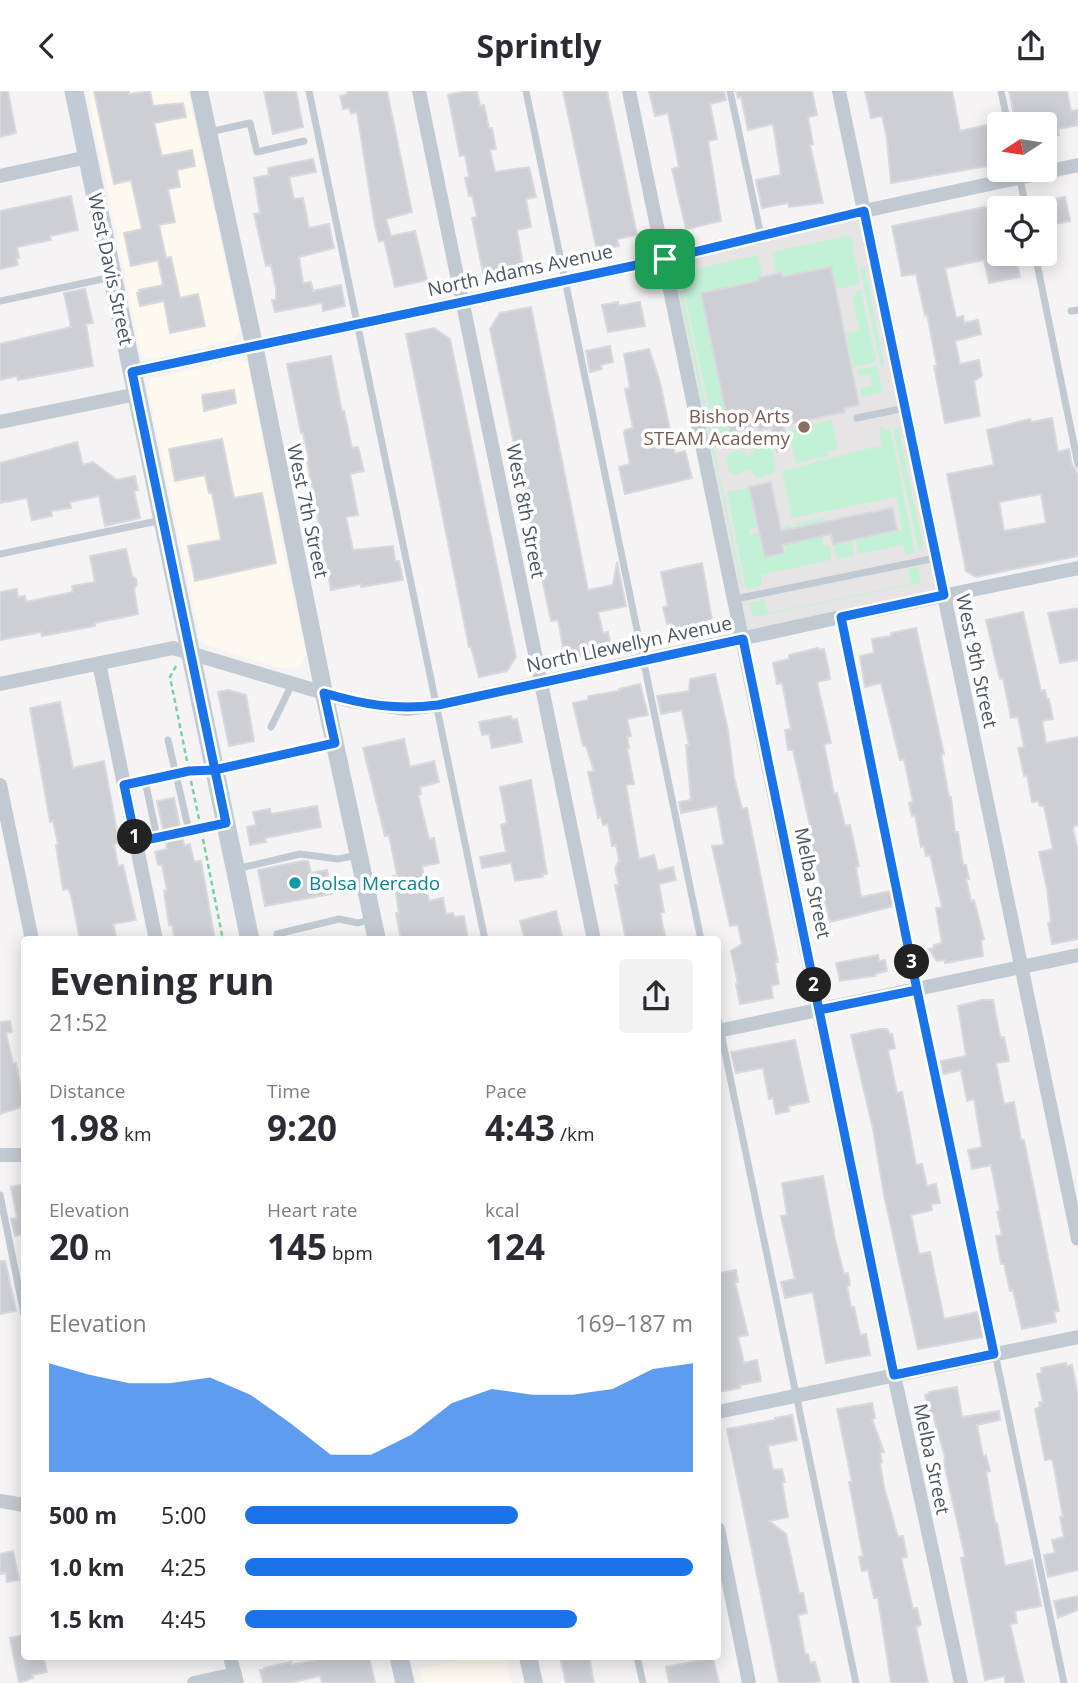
<!DOCTYPE html>
<meta charset="utf-8">
<style>
:root{--surface:#fff;--page:#f2f2f3;--text:#2b2b33;--muted:#7c7c81;--accent:#1a73e8}
body{margin:0;font-family:"Open Sans",sans-serif;background:var(--page);color:var(--text);height:100vh;display:flex;flex-direction:column;font-size:26px;white-space:nowrap}
*{box-sizing:border-box;margin:0}
p{font-size:23px;color:var(--muted)}
.icon{flex:none;width:38px;height:38px;fill:none;stroke:currentColor;stroke-width:2;stroke-linecap:round;stroke-linejoin:round}
.map{position:relative;flex:1;overflow:hidden}
.drawer{position:absolute;left:21px;top:845px;width:700px;height:724px;display:flex;flex-direction:column;background:var(--surface);border-radius:7px;box-shadow:0 4px 18px #0003}
.drawer>*{flex:none}
.needle{width:46px;rotate:258deg}
.fabs{position:absolute;left:987px;top:21px;display:grid;gap:14px}
.fabs a{display:grid;place-items:center;width:70px;height:70px;border-radius:7px;background:var(--surface);box-shadow:0 4px 18px #0003;font-size:35px}
.pin{position:absolute;display:grid;place-items:center;width:60px;height:60px;color:#fff;margin:-30px;border-radius:14px;box-shadow:0 4px 10px #0006}
.km{position:absolute;width:35px;height:35px;margin:-18px;border-radius:50%;background:#222;color:#fff;font-size:19px;line-height:35px;text-align:center}
.round{display:grid;place-items:center;flex:none;width:74px;height:74px;border-radius:7px;background:var(--page)}
.head{display:flex;align-items:center;justify-content:space-between;height:119px;padding:0 28px}
h1{font-size:38px;font-weight:700;line-height:52px}
.metrics{display:grid;grid-template-columns:repeat(3,1fr);gap:10px;height:119px;padding:7px 28px}
.metrics div{display:grid;align-content:center}
.metrics b{font-size:35px;font-weight:700}
.metrics small{font-size:19px;font-weight:400}
.metrics p{font-size:19px}
.chart{height:196px;padding:14px 28px}
.chart p{display:flex;justify-content:space-between}
.chart svg{width:100%;height:126px;margin-top:7px;fill:var(--accent);opacity:.7}
ul{padding:0 28px;list-style:none;font-size:23px}
li{display:grid;grid-template-columns:112px 84px 1fr;align-items:center;height:52px}
li i{height:18px;border-radius:9px;background:var(--accent)}
header{display:flex;justify-content:space-between;align-items:center;height:91px;padding:0 28px;background:var(--surface);font-size:32px;font-weight:700}
.map>svg:first-child{display:block}
</style>
<header><svg class="icon" aria-label="back" viewBox="0 0 24 24"><path d="M15 5l-7 7 7 7"/></svg>Sprintly<svg class="icon" aria-label="share" viewBox="0 0 24 24"><path d="M12 15V3M7 8l5-5 5 5M5 13v7h14v-7"/></svg></header>
<div class="map">
<svg width="1078" height="1592" viewBox="0 0 1078 1592">
<rect width="100%" height="100%" fill="#f5f3f3"/>
<!-- commercial -->
<g fill="#fdf9ef">
<polygon points="88,0 188,0 240,240 233,249 158,267 144,266 140,259"/>
<polygon points="239,268 248,273 286,474 306,561 302,574 296,578 282,577 205,554 201,549 148,299 150,288"/>
<polygon points="476,1566 506,1566 511,1592 423,1592 420,1578"/>
</g>
<!-- education -->
<polygon fill="#e6e4e5" points="864,120 944,504 743,548 665,168"/>
<!-- green -->
<g fill="#c3f1d5">
<polygon points="846,145 855,151 853,157 860,193 837,198 831,175 783,185 782,181 776,182 772,161"/>
<polygon points="758,164 762,185 757,187 758,190 701,202 729,341 715,344 681,186 686,180"/>
<polygon points="865,176 884,275 881,276 860,177"/>
<polygon points="677,189 681,195 719,380 717,381"/>
<polygon points="861,199 876,271 853,276 846,242 859,239 852,205 856,204 856,200"/>
<polygon points="877,275 883,301 862,306 860,298 872,294 870,283 859,285 857,279"/>
<polygon points="832,329 838,358 827,360 828,365 796,372 788,339"/>
<polygon points="881,335 885,339 890,337 915,462 906,464 903,454 858,463 855,448 903,439 896,406 792,427 782,380 882,354 879,340"/>
<polygon points="898,335 923,454 919,462 893,337"/>
<polygon points="768,344 776,374 774,382 757,387 750,378 738,384 730,382 725,369 729,362 740,360 750,365 756,354"/>
<polygon points="718,385 720,385 743,497 741,495"/>
<polygon points="749,397 756,437 748,438 750,444 760,441 765,467 785,463 786,460 783,441 784,435 790,433 792,437 795,436 795,433 824,426 827,443 814,432 797,436 800,451 812,448 810,438 816,437 824,445 822,450 824,454 830,455 831,469 761,484 761,495 746,498 727,401"/>
<polygon points="851,449 854,465 837,468 833,453"/>
<polygon points="918,476 921,492 755,526 752,524 749,512 763,509 765,509 768,522 911,493 908,479"/>
</g>
<!-- building -->
<g fill="#cdcfd5" stroke="#d7d9de" stroke-width="2" fill-rule="evenodd">
<polygon points="0,0 8,0 16,42 0,46"/>
<polygon points="94,0 129,0 129,3 150,0 153,15 183,12 186,26 154,32 162,65 192,59 195,75 177,79 180,96 168,98 175,131 159,134 166,167 171,166 180,207 198,203 205,235 170,242 164,210 140,215 137,202 140,201 139,199 163,194 158,169 131,175 124,142 142,138 131,89 114,93"/>
<polygon points="264,0 296,0 303,36 273,43"/>
<polygon points="347,0 387,0 412,121 386,128 391,145 415,140 427,189 395,196 384,149 379,151 375,135 357,21 351,23 349,17 343,18 340,5 347,3"/>
<polygon points="466,0 477,0 480,15 484,14 489,37 492,37 496,58 490,59 495,81 529,76 536,106 526,108 531,136 517,139 523,174 483,182 472,127 477,126 472,104 469,105 465,87 469,86 465,64 460,65 448,4"/>
<polygon points="563,0 607,0 637,144 617,148 619,155 597,160"/>
<polygon points="649,0 724,0 726,9 710,13 717,48 708,50 721,130 686,138 672,78 679,76 668,22 655,25"/>
<polygon points="736,0 812,0 817,24 808,26 813,53 810,54 823,112 789,116 788,112 762,117 756,89 781,84 773,33 748,39 741,6 738,7"/>
<polygon points="865,0 952,0 960,40 991,33 999,73 891,92 887,48 882,25 871,27"/>
<polygon points="1009,0 1067,0 1071,20 1078,19 1078,34 1058,38 1059,44 1045,47 1045,33 1016,33"/>
<polygon points="313,68 316,81 289,86 294,108 303,107 309,137 329,133 334,157 299,166 303,192 311,191 313,200 341,194 345,215 323,220 322,212 275,221 272,209 276,209 276,198 271,174 266,175 254,123 260,122 254,87 269,84 268,77"/>
<polygon points="71,105 78,139 50,145 51,149 17,156 19,167 16,167 18,174 0,178 0,120"/>
<polygon points="1065,106 1070,130 1045,135 1045,110"/>
<polygon points="999,113 999,163 1015,163 1020,186 989,192 984,169 945,177 956,227 963,225 964,232 978,229 981,243 955,250 960,273 979,269 982,285 974,290 980,325 945,332 934,275 937,275 927,223 925,224 916,183 902,185 892,135"/>
<polygon points="831,176 859,314 844,317 845,321 784,334 788,359 777,361 772,336 759,339 758,335 730,341 701,202 759,190 759,187 781,182 782,186"/>
<polygon points="85,198 93,232 86,233 93,275 18,289 17,285 0,289 0,253 71,236 64,202"/>
<polygon points="618,211 618,215 640,211 645,235 608,241 602,214"/>
<polygon points="531,216 588,499 613,494 617,471 626,515 598,521 603,542 608,541 612,561 565,567 558,529 551,530 490,238 500,222"/>
<polygon points="434,237 450,248 516,566 507,580 479,586 471,556 469,556 406,243"/>
<polygon points="610,255 613,271 601,274 602,278 590,281 586,260"/>
<polygon points="649,258 660,291 675,363 685,360 692,387 625,403 619,376 630,373 624,342 625,339 633,337 625,298 630,297 624,263"/>
<polygon points="331,265 342,321 344,320 352,357 358,356 364,380 350,383 358,424 346,426 353,459 393,455 395,470 399,470 403,489 361,496 361,493 331,499 307,369 309,369 303,342 301,342 287,273"/>
<polygon points="234,299 236,312 204,320 202,304"/>
<path d="M1052,327L1058,361L1069,358L1072,374L1076,379L1078,387V465L976,486L966,480L947,383L994,374L987,339L1030,328L1031,331ZM1041,403L1046,432L1004,440L999,411Z"/>
<polygon points="222,348 234,407 262,402 276,472 195,490 188,455 221,449 212,402 209,402 205,384 175,390 169,358"/>
<polygon points="77,351 83,374 93,371 117,389 135,385 138,399 134,400 140,427 105,435 99,405 70,411 71,417 51,420 52,425 32,429 27,407 0,412 0,372"/>
<polygon points="771,391 781,440 892,417 897,439 833,453 831,443 782,454 784,462 765,466 749,396"/>
<polygon points="126,458 132,485 136,488 137,494 134,498 138,523 95,532 95,535 42,545 41,541 0,549 0,501 17,498 18,506 25,505 26,511 73,501 72,495 95,491 90,465"/>
<polygon points="702,472 712,529 708,530 710,537 691,541 683,541 682,539 673,540 671,532 667,533 663,516 668,515 661,481"/>
<polygon points="1078,517 1078,569 1060,572 1048,522"/>
<polygon points="1023,521 1041,600 1045,599 1047,608 1049,608 1053,628 1042,630 1046,652 1078,646 1078,734 1074,735 1073,738 1078,761 1078,848 1052,853 1048,832 1051,831 1047,798 1039,761 1053,758 1044,715 1040,715 1038,710 1032,711 1027,684 1024,685 1018,657 1024,656 1018,626 1011,627 1003,587 1000,588 986,529"/>
<polygon points="916,537 944,663 941,663 949,706 951,706 955,741 958,741 963,774 966,774 969,788 966,788 971,810 974,809 984,848 981,849 983,865 945,872 945,869 937,870 929,858 935,857 934,854 942,852 936,817 942,816 930,764 926,765 924,755 921,756 915,724 912,725 909,712 913,711 904,668 900,669 881,592 865,596 860,565 874,562 872,548 891,545 891,542"/>
<polygon points="818,557 819,559 824,558 829,580 830,588 817,591 831,652 824,653 834,703 837,702 845,735 850,734 859,775 856,776 861,806 891,800 894,815 830,831 816,776 809,730 793,659 788,659 785,639 791,638 782,592 777,593 773,572 789,568 789,564"/>
<polygon points="715,583 728,639 734,686 742,718 747,717 778,871 775,871 779,893 771,895 773,907 740,913 736,893 738,893 731,860 742,853 738,834 730,835 712,755 724,754 717,715 681,722 679,711 691,709 686,654 689,654 682,619 661,623 657,605 689,600 690,588"/>
<polygon points="640,593 648,624 627,628 631,645 627,646 629,657 627,657 634,693 626,694 639,768 654,764 658,780 673,776 676,789 659,793 664,821 660,822 666,849 626,849 615,794 619,794 615,777 619,770 616,754 612,755 608,733 603,734 601,726 598,727 588,681 594,680 586,655 583,655 573,612 588,609 588,605 619,600 619,598"/>
<polygon points="228,599 246,604 254,650 229,655 218,601"/>
<polygon points="60,611 73,677 104,670 119,752 114,753 118,775 123,774 136,829 113,833 117,849 80,849 71,804 68,798 63,799 56,754 58,753 53,730 50,731 30,617"/>
<polygon points="511,625 512,629 517,628 522,651 492,657 489,643 482,644 479,631"/>
<polygon points="404,648 410,676 434,670 439,691 420,696 421,703 418,704 429,748 434,747 439,772 422,775 429,810 443,807 446,823 453,822 454,826 464,825 468,849 401,849 396,822 399,822 393,785 397,784 389,744 385,745 363,657"/>
<polygon points="531,689 547,783 542,783 543,786 515,790 511,772 482,777 480,766 506,761 501,734 507,732 500,696"/>
<polygon points="174,707 180,736 163,739 157,710"/>
<polygon points="317,715 321,736 265,747 266,751 250,754 247,736 256,734 253,721 270,718 271,723"/>
<polygon points="183,748 184,755 190,753 194,771 201,770 215,849 175,849 172,834 169,834 164,800 167,799 162,774 158,774 155,761 167,758 166,751"/>
<polygon points="303,770 308,770 311,782 327,779 332,803 265,815 258,779"/>
<polygon points="556,820 562,845 548,849 525,849 520,830"/>
<polygon points="878,864 879,870 885,869 887,880 875,883 875,885 840,890 836,872"/>
<polygon points="982,909 993,909 999,940 1001,947 1004,946 1009,970 996,972 999,987 1004,1013 1014,1011 1021,1049 1024,1049 1059,1220 1054,1221 1056,1231 1022,1238 1013,1199 1010,1200 1004,1173 1001,1173 996,1145 1002,1144 997,1121 1000,1120 991,1074 972,1078 968,1059 982,1056 974,1008 967,1010 961,979 943,983 941,970 966,965 958,915"/>
<polygon points="10,930 12,941 6,942 13,972 16,972 24,1015 0,1023 0,931"/>
<polygon points="879,938 887,938 890,944 892,943 895,957 888,959 897,1002 902,1001 916,1074 922,1073 927,1095 936,1093 940,1112 931,1113 932,1119 911,1124 919,1163 930,1161 944,1228 978,1221 983,1246 918,1258 884,1104 873,1038 851,944"/>
<polygon points="795,949 809,1011 788,1015 789,1020 776,1023 773,1007 769,1008 763,977 736,982 731,961"/>
<polygon points="823,1085 835,1148 844,1183 848,1182 850,1194 847,1195 851,1216 854,1216 860,1244 866,1243 870,1264 826,1272 813,1201 785,1207 781,1191 795,1188 781,1125 787,1124 782,1092"/>
<polygon points="24,1093 24,1143 15,1145 11,1128 17,1127 11,1096"/>
<polygon points="0,1170 5,1170 16,1220 0,1223"/>
<polygon points="736,1179 738,1191 735,1191 748,1244 738,1246 744,1272 757,1269 761,1290 740,1294 740,1297 718,1301 718,1182"/>
<polygon points="1066,1272 1067,1275 1072,1274 1078,1305 1078,1479 1048,1486 1044,1464 1055,1462 1052,1449 1064,1446 1060,1426 1063,1426 1053,1371 1051,1368 1045,1369 1035,1318 1040,1316 1039,1311 1043,1311 1037,1283 1042,1282 1041,1277"/>
<polygon points="957,1296 962,1326 999,1320 1000,1329 977,1334 983,1365 986,1364 990,1380 986,1381 995,1432 997,1432 1005,1475 1032,1469 1041,1515 1015,1520 1017,1532 1010,1533 1024,1592 1005,1592 1005,1585 985,1589 961,1467 965,1466 944,1372 945,1366 933,1324 929,1324 925,1304 929,1303 929,1301"/>
<polygon points="872,1312 875,1327 872,1328 884,1361 880,1362 882,1371 880,1372 884,1396 898,1446 903,1445 907,1466 901,1467 913,1518 917,1517 921,1534 916,1536 928,1592 891,1592 878,1507 874,1507 868,1479 862,1480 859,1466 863,1465 849,1391 852,1391 837,1318"/>
<polygon points="792,1324 797,1349 768,1355 773,1379 782,1378 785,1391 782,1391 788,1426 769,1430 786,1443 799,1502 803,1502 807,1522 798,1524 805,1563 808,1563 810,1572 815,1571 820,1590 812,1592 779,1592 727,1338 775,1329 775,1327"/>
<polygon points="13,1460 19,1489 7,1491 6,1482 0,1483 0,1463"/>
<polygon points="1078,1505 1078,1519 1058,1527 1054,1510"/>
<polygon points="24,1544 24,1566 43,1566 47,1581 32,1584 33,1587 19,1592 10,1547"/>
<polygon points="316,1566 369,1566 375,1592 322,1592 320,1585 289,1592 263,1592 260,1579 264,1579 264,1577 291,1571 291,1574 317,1569"/>
<polygon points="560,1566 589,1566 594,1592 566,1592"/>
<polygon points="713,1567 719,1592 669,1592 666,1576"/>
</g>
<g fill="none" stroke-linecap="round" stroke-linejoin="round">
<!-- path -->
<g stroke="#7ad0a6" stroke-width="2.5" stroke-dasharray="5 3.5" stroke-linecap="butt">
<polyline points="176,575 170,586 187,670"/>
<polyline points="191,690 199,728"/>
<polyline points="203,748 223,849"/>
</g>
<!-- service -->
<g stroke="#c1cad2" stroke-width="7">
<polyline points="309,0 485,849"/>
<polyline points="526,0 701,849"/>
<polyline points="730,0 761,145"/>
<polyline points="1001,0 1008,33"/>
<polyline points="209,41 250,32 257,61 304,50"/>
<polyline points="1018,79 1026,117"/>
<polyline points="1035,163 1078,373"/>
<polyline points="0,210 112,186"/>
<polyline points="1071,220 1078,219"/>
<polyline points="857,327 905,317"/>
<polyline points="0,463 162,429"/>
<polyline points="735,508 936,467"/>
<polyline points="841,526 1064,1592"/>
<polyline points="271,636 292,593"/>
<polyline points="168,649 189,740"/>
<polyline points="145,690 157,746"/>
<polyline points="125,694 189,680 214,679 332,652"/>
<polyline points="136,751 224,733"/>
<polyline points="236,778 300,763 338,768 358,764"/>
<polyline points="278,849 277,843 339,828 358,832 372,828"/>
<polyline points="718,928 856,1592"/>
<polyline points="0,1104 24,1223"/>
<polyline points="637,1566 643,1592"/>
</g>
<!-- minor -->
<g stroke="#c1cad2" stroke-width="14">
<polyline points="419,0 594,849"/>
<polyline points="629,0 894,1284 961,1592"/>
<polyline points="839,0 1078,1148"/>
<polyline points="0,85 88,66"/>
<polyline points="132,281 665,168 864,120 1078,74"/>
<polyline points="0,331 137,303"/>
<polyline points="99,572 156,849"/>
<polyline points="0,593 173,557 351,610 406,618 438,614 841,526 1078,477"/>
<polyline points="0,694 32,849"/>
<polyline points="718,940 1078,864"/>
<polyline points="0,1064 24,1064"/>
<polyline points="718,1321 1078,1246"/>
<polyline points="0,1410 24,1414"/>
<polyline points="718,1438 749,1592"/>
<polyline points="230,1566 237,1592"/>
<polyline points="194,1592 235,1583"/>
</g>
<!-- tertiary -->
<g stroke="#c1cad2" stroke-width="18">
<polyline points="199,0 254,254 324,602 377,849"/>
<polyline points="528,1566 534,1592"/>
</g>
<!-- secondary -->
<g stroke="#c1cbd6" stroke-width="19">
<polyline points="74,0 250,849"/>
<polyline points="399,1566 405,1592"/>
</g>
</g>
<g fill="none" stroke-linecap="round" stroke-linejoin="round">
<!-- route casing -->
<g stroke="#fff" stroke-width="14">
<path id="route" d="M665,168L132,281L179,507C195,582 210,657 226,732L136,751L124,694L189,680L214,679L335,652L324,602C365,614 395,619 438,614L743,548L819,919L917,899L994,1263L894,1284L819,919L917,899L841,526L944,504L864,120L665,168"/>
</g>
<!-- route -->
<use href="#route" stroke="#1a73e8" stroke-width="9"/>
</g>
<!-- markers -->
<circle fill="#8d6e63" stroke="#fff" stroke-width="2.5" cx="804" cy="336" r="7"/>
<circle fill="#0f9aa8" stroke="#fff" stroke-width="2.5" cx="295" cy="792" r="7"/>
<g text-anchor="middle" dominant-baseline="central" stroke-width="7" stroke-linejoin="round" paint-order="stroke">
<!-- street labels -->
<g font-size="19" fill="#4a5661" stroke="#fff">
<text transform="translate(111 178) rotate(78)">West Davis Street</text>
<text transform="translate(520 179) rotate(-12)">North Adams Avenue</text>
<text transform="translate(308 420) rotate(78)">West 7th Street</text>
<text transform="translate(526 420) rotate(79)">West 8th Street</text>
<text transform="translate(629 553) rotate(-12)">North Llewellyn Avenue</text>
<text transform="translate(977 570) rotate(78)">West 9th Street</text>
<text transform="translate(813 792) rotate(78)">Melba Street</text>
<text transform="translate(932 1368) rotate(78)">Melba Street</text>
</g>
<!-- education labels -->
<g font-size="19" fill="#785e54" stroke="#fff" text-anchor="end">
<text x="790" y="325">Bishop Arts<tspan x="790" dy="22">STEAM Academy</tspan></text>
</g>
<!-- culture labels -->
<g font-size="19" fill="#0d838f" stroke="#fff" text-anchor="start">
<text x="309" y="792">Bolsa Mercado</text>
</g>
</g>
</svg>
<div class="fabs">
<a><svg class="needle" viewBox="-14 -14 28 28"><path d="M0-13l5 13h-10z" fill="#e53935"/><path d="M0 13l5-13h-10z" fill="#7c7c81"/></svg></a>
<a><svg class="icon" aria-label="locate" viewBox="0 0 24 24"><circle cx="12" cy="12" r="6"/><path d="M12 2v4M12 18v4M2 12h4M18 12h4"/></svg></a>
</div>
<div class="pin" style="left:665px;top:168px;background:#1e9e55"><svg class="icon" aria-label="arrive" viewBox="0 0 24 24"><path d="M6 21V4h12l-3 4 3 4H6"/></svg></div>
<b class="km" style="left:135px;top:746px">1</b>
<b class="km" style="left:814px;top:894px">2</b>
<b class="km" style="left:912px;top:871px">3</b>
<section class="drawer">
<div class="head"><div><h1>Evening run</h1><p>21:52</p></div><a class="round"><svg class="icon" aria-label="share" viewBox="0 0 24 24"><path d="M12 15V3M7 8l5-5 5 5M5 13v7h14v-7"/></svg></a></div>
<div class="metrics">
<div><p>Distance</p><b>1.98<small> km</small></b></div>
<div><p>Time</p><b>9:20</b></div>
<div><p>Pace</p><b>4:43<small> /km</small></b></div>
</div>
<div class="metrics">
<div><p>Elevation</p><b>20<small> m</small></b></div>
<div><p>Heart rate</p><b>145<small> bpm</small></b></div>
<div><p>kcal</p><b>124</b></div>
</div>
<div class="chart"><p><span>Elevation</span>169–187 m</p>
<svg viewBox="0 0 160 44" preserveAspectRatio="none"><path d="M0 44V6L10 10L20 13L30 13L40 11L50 17L60 27L70 38L80 38L90 31L100 20L110 15L120 17L130 17L140 15L150 8L160 6V44z"/></svg>
</div>
<ul>
<li><b>500 m</b>5:00<i style="width:61%"></i></li>
<li><b>1.0 km</b>4:25<i style="width:100%"></i></li>
<li><b>1.5 km</b>4:45<i style="width:74%"></i></li>
</ul>
</section>
</div>
